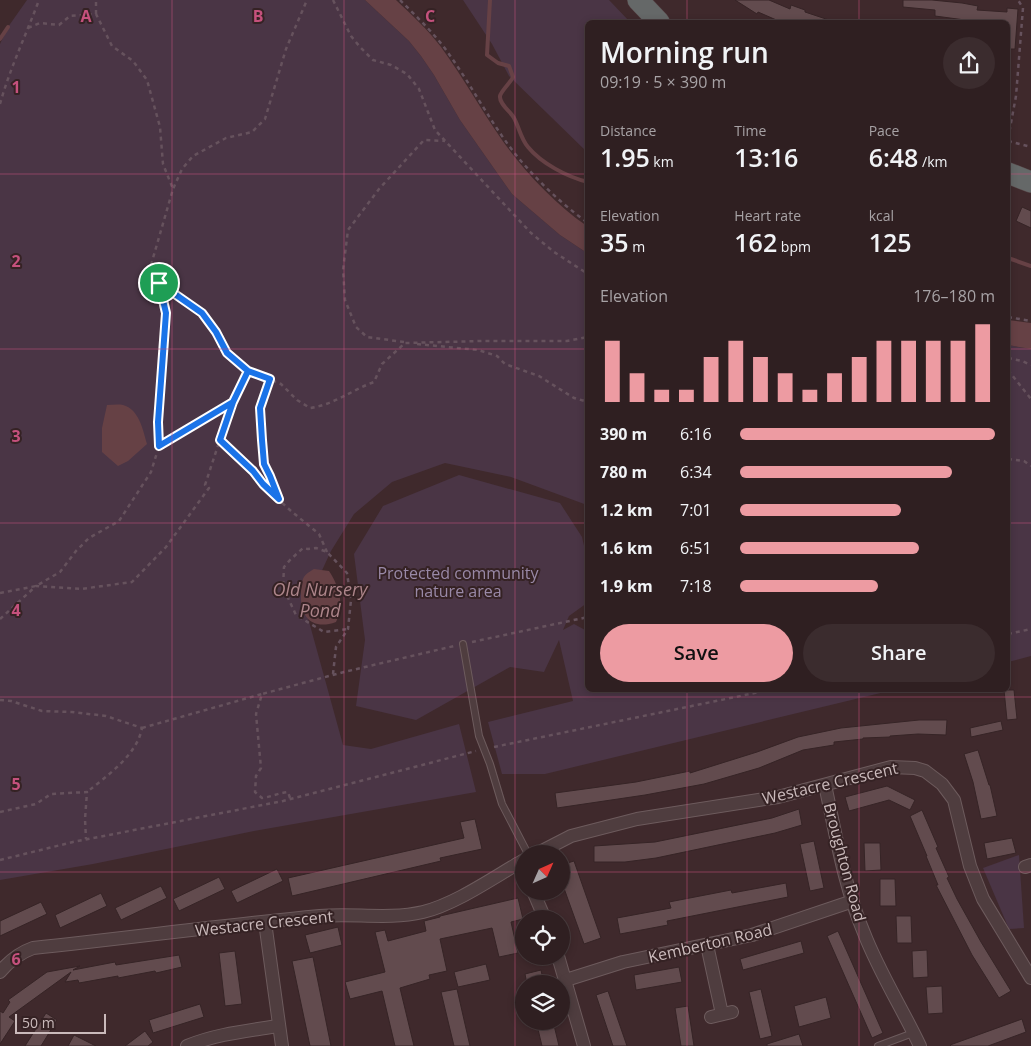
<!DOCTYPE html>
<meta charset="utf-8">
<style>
:root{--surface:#2f1f21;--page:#3b2c2e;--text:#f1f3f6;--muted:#a7a2a5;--line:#4a3d3f;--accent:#ed9ba2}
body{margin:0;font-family:"Open Sans",sans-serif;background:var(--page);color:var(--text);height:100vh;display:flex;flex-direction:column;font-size:19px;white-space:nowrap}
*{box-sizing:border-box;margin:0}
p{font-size:16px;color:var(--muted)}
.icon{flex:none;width:28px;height:28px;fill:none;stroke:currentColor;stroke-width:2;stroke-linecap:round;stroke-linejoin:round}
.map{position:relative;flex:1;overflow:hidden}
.sheet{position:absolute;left:585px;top:20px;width:425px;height:672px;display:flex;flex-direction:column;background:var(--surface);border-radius:8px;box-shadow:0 2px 8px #0003,0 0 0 1px var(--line)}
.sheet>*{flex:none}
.needle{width:32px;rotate:45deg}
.controls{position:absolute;left:515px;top:845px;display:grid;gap:10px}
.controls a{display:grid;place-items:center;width:55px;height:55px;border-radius:50%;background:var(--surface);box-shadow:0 2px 8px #0003,0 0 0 1px var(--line);font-size:25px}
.scale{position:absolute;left:15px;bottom:12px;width:91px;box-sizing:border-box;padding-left:5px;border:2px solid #cababb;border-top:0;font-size:14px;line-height:18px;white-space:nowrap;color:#cababb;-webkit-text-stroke:4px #352224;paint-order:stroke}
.pin{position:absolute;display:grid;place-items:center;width:42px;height:42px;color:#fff;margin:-21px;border:2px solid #fff;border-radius:50%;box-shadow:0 1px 5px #0007}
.round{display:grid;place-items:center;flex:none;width:52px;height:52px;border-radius:26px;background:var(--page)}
.summary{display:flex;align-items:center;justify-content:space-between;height:85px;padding:0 15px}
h1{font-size:28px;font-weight:600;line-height:38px}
.metrics{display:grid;grid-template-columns:repeat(3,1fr);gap:8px;height:85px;padding:5px 15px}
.metrics div{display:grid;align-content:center}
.metrics b{font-size:25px;font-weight:600}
.metrics small{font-size:14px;font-weight:400}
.metrics p{font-size:14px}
.chart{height:140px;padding:10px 15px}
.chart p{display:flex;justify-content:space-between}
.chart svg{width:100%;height:90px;margin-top:5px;stroke:var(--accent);stroke-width:6}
.action{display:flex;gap:10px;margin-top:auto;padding:10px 15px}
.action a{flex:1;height:58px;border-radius:30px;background:var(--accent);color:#111;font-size:20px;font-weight:600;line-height:58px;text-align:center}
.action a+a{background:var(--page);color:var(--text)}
ul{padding:0 15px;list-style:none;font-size:16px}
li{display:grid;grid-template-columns:80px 60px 1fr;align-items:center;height:38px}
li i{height:12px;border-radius:6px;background:var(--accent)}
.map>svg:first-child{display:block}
</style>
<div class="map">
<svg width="1031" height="1046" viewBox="0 0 1031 1046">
<rect width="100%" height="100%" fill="#3f292c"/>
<!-- green -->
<g fill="#4a3545">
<polygon points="27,0 365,0 409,41 421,56 434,75 460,120 512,194 560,235 587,253 587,505 511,477 445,463 392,482 354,514 331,551 305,607 343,745 371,749 459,724 476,792 254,831 93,864 0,880 0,44 8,27"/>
<polygon points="463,0 609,0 630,22 588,22 587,152 509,76 492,44"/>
<polygon points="1008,345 1031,349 1031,656 1008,662"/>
<polygon points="459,475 560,503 582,537 587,559 587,603 569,616 563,630 574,624 587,631 588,690 893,690 545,774 502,774 488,722 573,701 559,640 544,672 510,667 416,720 356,706 365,640 354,554 383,506"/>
<polygon points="1019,855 1024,928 1009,929 983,868"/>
</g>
<!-- water -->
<g fill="#664145">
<path d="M365,0H396C412,15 428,30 441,47C463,77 481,110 502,140C525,172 555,204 587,226V253L560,235L512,194L460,120L434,75L421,56L409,41Z"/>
<polygon points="1008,320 1031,323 1031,349 1008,345"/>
<path d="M107,405C112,405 118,404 123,405C139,409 143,430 147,444L128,461L118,466L102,452V428Z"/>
<path d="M314,569L329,571C339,586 345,605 336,622C314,630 300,619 301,595C301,591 301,584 303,579C305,574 309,572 314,569Z"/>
</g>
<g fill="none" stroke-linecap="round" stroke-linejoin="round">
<!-- stream -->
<g stroke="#664145" stroke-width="4">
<path d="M490,0L487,55L498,63L509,66L513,77C511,82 501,91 500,96C499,104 511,112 514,118C519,127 521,139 528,147C541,163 567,177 588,182"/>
<polyline points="0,39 8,27"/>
<polyline points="1008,258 1031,266"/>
</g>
</g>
<!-- building -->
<g fill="#624b4e" stroke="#362426">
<polygon points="735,0 769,0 790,9 791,5 805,10 805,12 832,21 831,22 781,22 758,12 757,14"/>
<polygon points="903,0 932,0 962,3 978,6 977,10 1007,12 1007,8 1018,9 1015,49 1008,49 1008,22 965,22 965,20 935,16 935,10 903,7"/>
<polygon points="1022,207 1031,211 1031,228 1016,221"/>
<polygon points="1004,690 1014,690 1017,719 1007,720"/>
<polygon points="919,720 947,720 946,735 918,734 890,736 890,737 863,738 863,739 834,742 834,745 803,750 759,768 704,784 645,795 557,808 555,793 636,782 690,771 690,773 757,752 798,737 841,728"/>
<polygon points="1001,721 1003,730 971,737 970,728"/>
<polygon points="978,750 989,785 990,785 997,816 981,819 973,782 964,754"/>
<polygon points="887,786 915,800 910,810 889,800 849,811 845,797"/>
<polygon points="799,809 802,825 775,833 656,858 625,862 594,862 594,846 655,842 772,818"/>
<polygon points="922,810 938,847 936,848 949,877 947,878 957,899 981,942 1011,991 999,998 972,955 936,885 938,885 926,856 927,856 910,816"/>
<polygon points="475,819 482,849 440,858 441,861 292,896 288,878 464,838 460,822"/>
<polygon points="1012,838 1016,853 987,859 984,843"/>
<polygon points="814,841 824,888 810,891 800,844"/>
<polygon points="864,843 880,843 881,870 865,871"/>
<polygon points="574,861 601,938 584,944 561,880 561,865"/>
<polygon points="277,869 283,881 237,903 231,891"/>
<polygon points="219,877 225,889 179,911 173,899"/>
<polygon points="880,879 895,879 896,906 880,906"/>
<polygon points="786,883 788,897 667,921 668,925 620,934 617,918 671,908 669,902 731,890 732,893"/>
<polygon points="161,886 167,898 121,920 115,908"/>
<polygon points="101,893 107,906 60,928 55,915"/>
<polygon points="518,898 523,919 511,922 518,953 499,957 492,928 440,939 447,971 429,975 430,979 400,988 414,1046 395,1046 382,991 350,999 345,982 385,972 375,932 385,930 388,941 426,931 424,921 440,917 440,916"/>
<polygon points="41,902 47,914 0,936 0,921"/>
<polygon points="896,916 911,916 912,943 897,943"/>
<polygon points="338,927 342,945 310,953 305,935"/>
<polygon points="838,931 883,1033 872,1038 827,936"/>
<polygon points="801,941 804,953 743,970 740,959"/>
<polygon points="927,950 928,977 913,978 912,951"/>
<polygon points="235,951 242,1004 225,1006 219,953"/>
<polygon points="179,955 182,967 156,973 155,971 118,978 118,976 79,983 78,980 65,982 71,972 9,1017 15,1021 0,1044 0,1011 3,1013 10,1002 8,1000 47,972 80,966 73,970 115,962 116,965"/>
<polygon points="313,957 331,1046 310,1046 292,961"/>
<polygon points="486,964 490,980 458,987 454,972"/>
<polygon points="679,967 682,982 636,990 634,975"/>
<polygon points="541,970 544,984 527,984 525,974"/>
<polygon points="942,986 943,1013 928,1014 926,987"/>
<polygon points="457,989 470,1046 454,1046 441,992"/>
<polygon points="761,989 772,1036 760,1039 749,992"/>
<polygon points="608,991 618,1020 627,1046 613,1046 596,995"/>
<polygon points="826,997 831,1018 799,1027 794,1006"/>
<polygon points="200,1004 204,1017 153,1033 149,1020"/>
<polygon points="688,1006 694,1046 681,1046 675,1008"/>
<polygon points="46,1013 57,1020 41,1046 25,1046"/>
<polygon points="1022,1019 1026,1032 988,1046 951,1046 950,1045"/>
<polygon points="536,1021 553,1021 559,1046 542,1046"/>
<polygon points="145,1031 153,1042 148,1046 125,1046"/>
<polygon points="799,1034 803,1046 767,1046 767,1044"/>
<polygon points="74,1035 96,1046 68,1046"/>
</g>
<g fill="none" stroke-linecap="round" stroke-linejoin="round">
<!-- service casing -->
<g stroke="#6d5b5d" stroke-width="8">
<g id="service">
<polyline points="463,644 479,736 490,764 502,804 528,854"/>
<polyline points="878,1046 913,1033"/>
</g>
</g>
<!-- minor casing -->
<g stroke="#6d5b5d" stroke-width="14">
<g id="minor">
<path d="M825,785C836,835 844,886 864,933C879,972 902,1008 920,1046"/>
<polyline points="536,854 571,836 637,819 778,797 891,767 915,768 925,771 942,784 954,800 970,866 983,899 1031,978"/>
<polyline points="517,864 524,875"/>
<polyline points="1025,867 1031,865"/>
<polyline points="533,891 545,919"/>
<polyline points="265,922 282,1046"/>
<polyline points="707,945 722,1014"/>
<polyline points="558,956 584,1046"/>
<path d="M0,972C10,960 19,953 33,948C129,938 225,925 320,916C355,913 388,920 423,912C456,904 494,877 524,860"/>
<polyline points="566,980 623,962 752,935 853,901"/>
<polyline points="711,1017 732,1012"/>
<path d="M187,1046C216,1034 247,1031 278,1026"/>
</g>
</g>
<!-- trunk casing -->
<g stroke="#574547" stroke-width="22">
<g id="trunk">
<polyline points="638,0 659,22"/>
<polyline points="1008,173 1031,182"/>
</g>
</g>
<!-- path -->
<g stroke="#66525d" stroke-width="2.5" stroke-dasharray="4 4" stroke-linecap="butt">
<polyline points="333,0 351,36 360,47 373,60 391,65 407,74 419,89 435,130 531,233 554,252 588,274"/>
<path d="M400,0C418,18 437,36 451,57C475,91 494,129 521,161C541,184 563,205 588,223"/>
<polyline points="96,14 96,0"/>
<polyline points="28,28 40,23 59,25 70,16 96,14 112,46 133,61 147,80 160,127 163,164 173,189"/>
<path d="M0,104C10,68 26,35 39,0"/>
<polyline points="1008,139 1016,96 1023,8 1018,0"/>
<polyline points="1008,141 1031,147"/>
<polyline points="160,284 202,313 216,332 227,353 248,371"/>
<polyline points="1008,317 1031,321"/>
<polyline points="404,342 367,337 356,327 345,300 343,270 348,230 379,189 424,140 445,141"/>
<polyline points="417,344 478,350 497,356 505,364 539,376 574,398 588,402"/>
<polyline points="1008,358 1022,361 1031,365"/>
<polyline points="1008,370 1031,399"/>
<polyline points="270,379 260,409 262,440 264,464 270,476 278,498"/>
<polyline points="220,441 253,471 263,485 291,511 319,534 327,552"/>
<polyline points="159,446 157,422 166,313 159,283 151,265 173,189 182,169 193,156 226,138 252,132 265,119 286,49 307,0"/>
<polyline points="1008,459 1024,461 1031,466"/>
<path d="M0,593L36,586L60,572L76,551L89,538L119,521L151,472L159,446L233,402L248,371L281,384L297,400L310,408C333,405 352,390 374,382L382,364L405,343L482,341H567L588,337"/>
<polyline points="0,619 36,586 81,589 132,582 166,547 209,488 205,485 232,403"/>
<polyline points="1008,634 1031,629"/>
<polyline points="472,642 588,617"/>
<polyline points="333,674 336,647 348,629 351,600 347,573 327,552 316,548 308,549 303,548 290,560 284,567 283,587 296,615 324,632 348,629"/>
<path d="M0,700L11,701L42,711L72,712L106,716L142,728C137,755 108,775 87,792"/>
<polyline points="142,728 262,694"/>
<polyline points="494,747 769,690"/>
<path d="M290,798L288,792C278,793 271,797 262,798L255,792L256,776L261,768L256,714L262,694L344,672L454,646"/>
<polyline points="0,812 36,804 51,794 87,792 85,819 86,839"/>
<polyline points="0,860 73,842 283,801 476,751"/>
</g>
<!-- service -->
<use href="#service" stroke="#4f3d3f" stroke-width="6"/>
<!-- minor -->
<use href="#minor" stroke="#4f3d3f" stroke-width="12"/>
<!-- trunk -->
<use href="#trunk" stroke="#656868" stroke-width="21"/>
</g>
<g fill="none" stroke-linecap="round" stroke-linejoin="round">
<!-- route casing -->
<g stroke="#fff" stroke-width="10">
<polyline id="route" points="159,283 202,313 216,332 227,353 248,371 233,402 220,440 253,471 263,484 279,499 270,476 264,464 262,440 260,408 270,379 248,371 233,402 159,446 158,422 166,313 159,283"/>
</g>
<!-- route -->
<use href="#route" stroke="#1a73e8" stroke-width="6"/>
</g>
<!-- grid -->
<path fill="none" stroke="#c5517d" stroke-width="1" stroke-opacity="0.55" d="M172,0V1046M344,0V1046M515,0V1046M687,0V22M859,0V22M0,174H588M1008,174H1031M0,349H588M1008,349H1031M0,523H588M1008,523H1031M687,690V1046M859,690V1046M0,697H1031M0,872H524M561,872H1031"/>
<g text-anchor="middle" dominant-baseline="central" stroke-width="4" stroke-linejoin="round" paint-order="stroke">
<!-- park labels -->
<g font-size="16" fill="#9989a7" stroke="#352224">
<text x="458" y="573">Protected community<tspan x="458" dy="18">nature area</tspan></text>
</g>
<!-- street labels -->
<g font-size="16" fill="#cababb" stroke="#352224">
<text transform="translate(830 783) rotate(-13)">Westacre Crescent</text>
<text transform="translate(845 862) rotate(75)">Broughton Road</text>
<text transform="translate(264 923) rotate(-6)">Westacre Crescent</text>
<text transform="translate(710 943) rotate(-13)">Kemberton Road</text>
</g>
<!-- water labels -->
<g font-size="18" font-style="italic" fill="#ad858a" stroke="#352224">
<text x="320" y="589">Old Nursery<tspan x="320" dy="21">Pond</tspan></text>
</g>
</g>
<g font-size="16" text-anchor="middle" font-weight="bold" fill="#c5517d" stroke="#352224" stroke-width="4" stroke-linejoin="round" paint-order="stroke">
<text x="86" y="22">A</text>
<text x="258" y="22">B</text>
<text x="430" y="22">C</text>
<text x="16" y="93">1</text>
<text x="16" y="267">2</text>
<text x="16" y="442">3</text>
<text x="16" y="616">4</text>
<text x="16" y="790">5</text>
<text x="16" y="965">6</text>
</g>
</svg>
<div class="controls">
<a><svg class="needle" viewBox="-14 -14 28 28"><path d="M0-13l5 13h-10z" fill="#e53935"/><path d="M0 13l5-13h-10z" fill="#a7a2a5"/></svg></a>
<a><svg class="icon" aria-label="locate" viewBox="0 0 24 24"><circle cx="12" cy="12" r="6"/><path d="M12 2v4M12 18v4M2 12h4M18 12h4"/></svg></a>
<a><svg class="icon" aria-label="layers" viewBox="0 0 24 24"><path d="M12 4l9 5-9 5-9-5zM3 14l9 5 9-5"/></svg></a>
</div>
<div class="scale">50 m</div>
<div class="pin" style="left:159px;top:283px;background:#1e9e55"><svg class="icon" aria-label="arrive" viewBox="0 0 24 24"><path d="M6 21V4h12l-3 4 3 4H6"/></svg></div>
<section class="sheet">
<div class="summary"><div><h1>Morning run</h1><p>09:19 · 5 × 390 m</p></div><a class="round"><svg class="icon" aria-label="share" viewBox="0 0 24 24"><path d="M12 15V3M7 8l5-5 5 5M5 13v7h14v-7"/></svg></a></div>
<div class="metrics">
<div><p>Distance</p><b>1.95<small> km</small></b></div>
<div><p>Time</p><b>13:16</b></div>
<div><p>Pace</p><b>6:48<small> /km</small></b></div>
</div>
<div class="metrics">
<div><p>Elevation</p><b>35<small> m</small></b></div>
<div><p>Heart rate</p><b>162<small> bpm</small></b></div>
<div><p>kcal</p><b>125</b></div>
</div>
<div class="chart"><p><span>Elevation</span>176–180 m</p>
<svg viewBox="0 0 160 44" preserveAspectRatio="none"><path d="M5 44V14M15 44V30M25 44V38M35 44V38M45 44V22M55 44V14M65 44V22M75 44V30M85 44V38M95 44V30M105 44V22M115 44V14M125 44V14M135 44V14M145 44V14M155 44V6"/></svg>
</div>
<ul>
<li><b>390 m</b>6:16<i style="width:100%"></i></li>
<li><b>780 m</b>6:34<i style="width:83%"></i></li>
<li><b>1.2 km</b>7:01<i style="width:63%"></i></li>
<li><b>1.6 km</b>6:51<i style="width:70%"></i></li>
<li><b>1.9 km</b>7:18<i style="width:54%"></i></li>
</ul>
<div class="action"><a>Save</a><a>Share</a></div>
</section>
</div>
